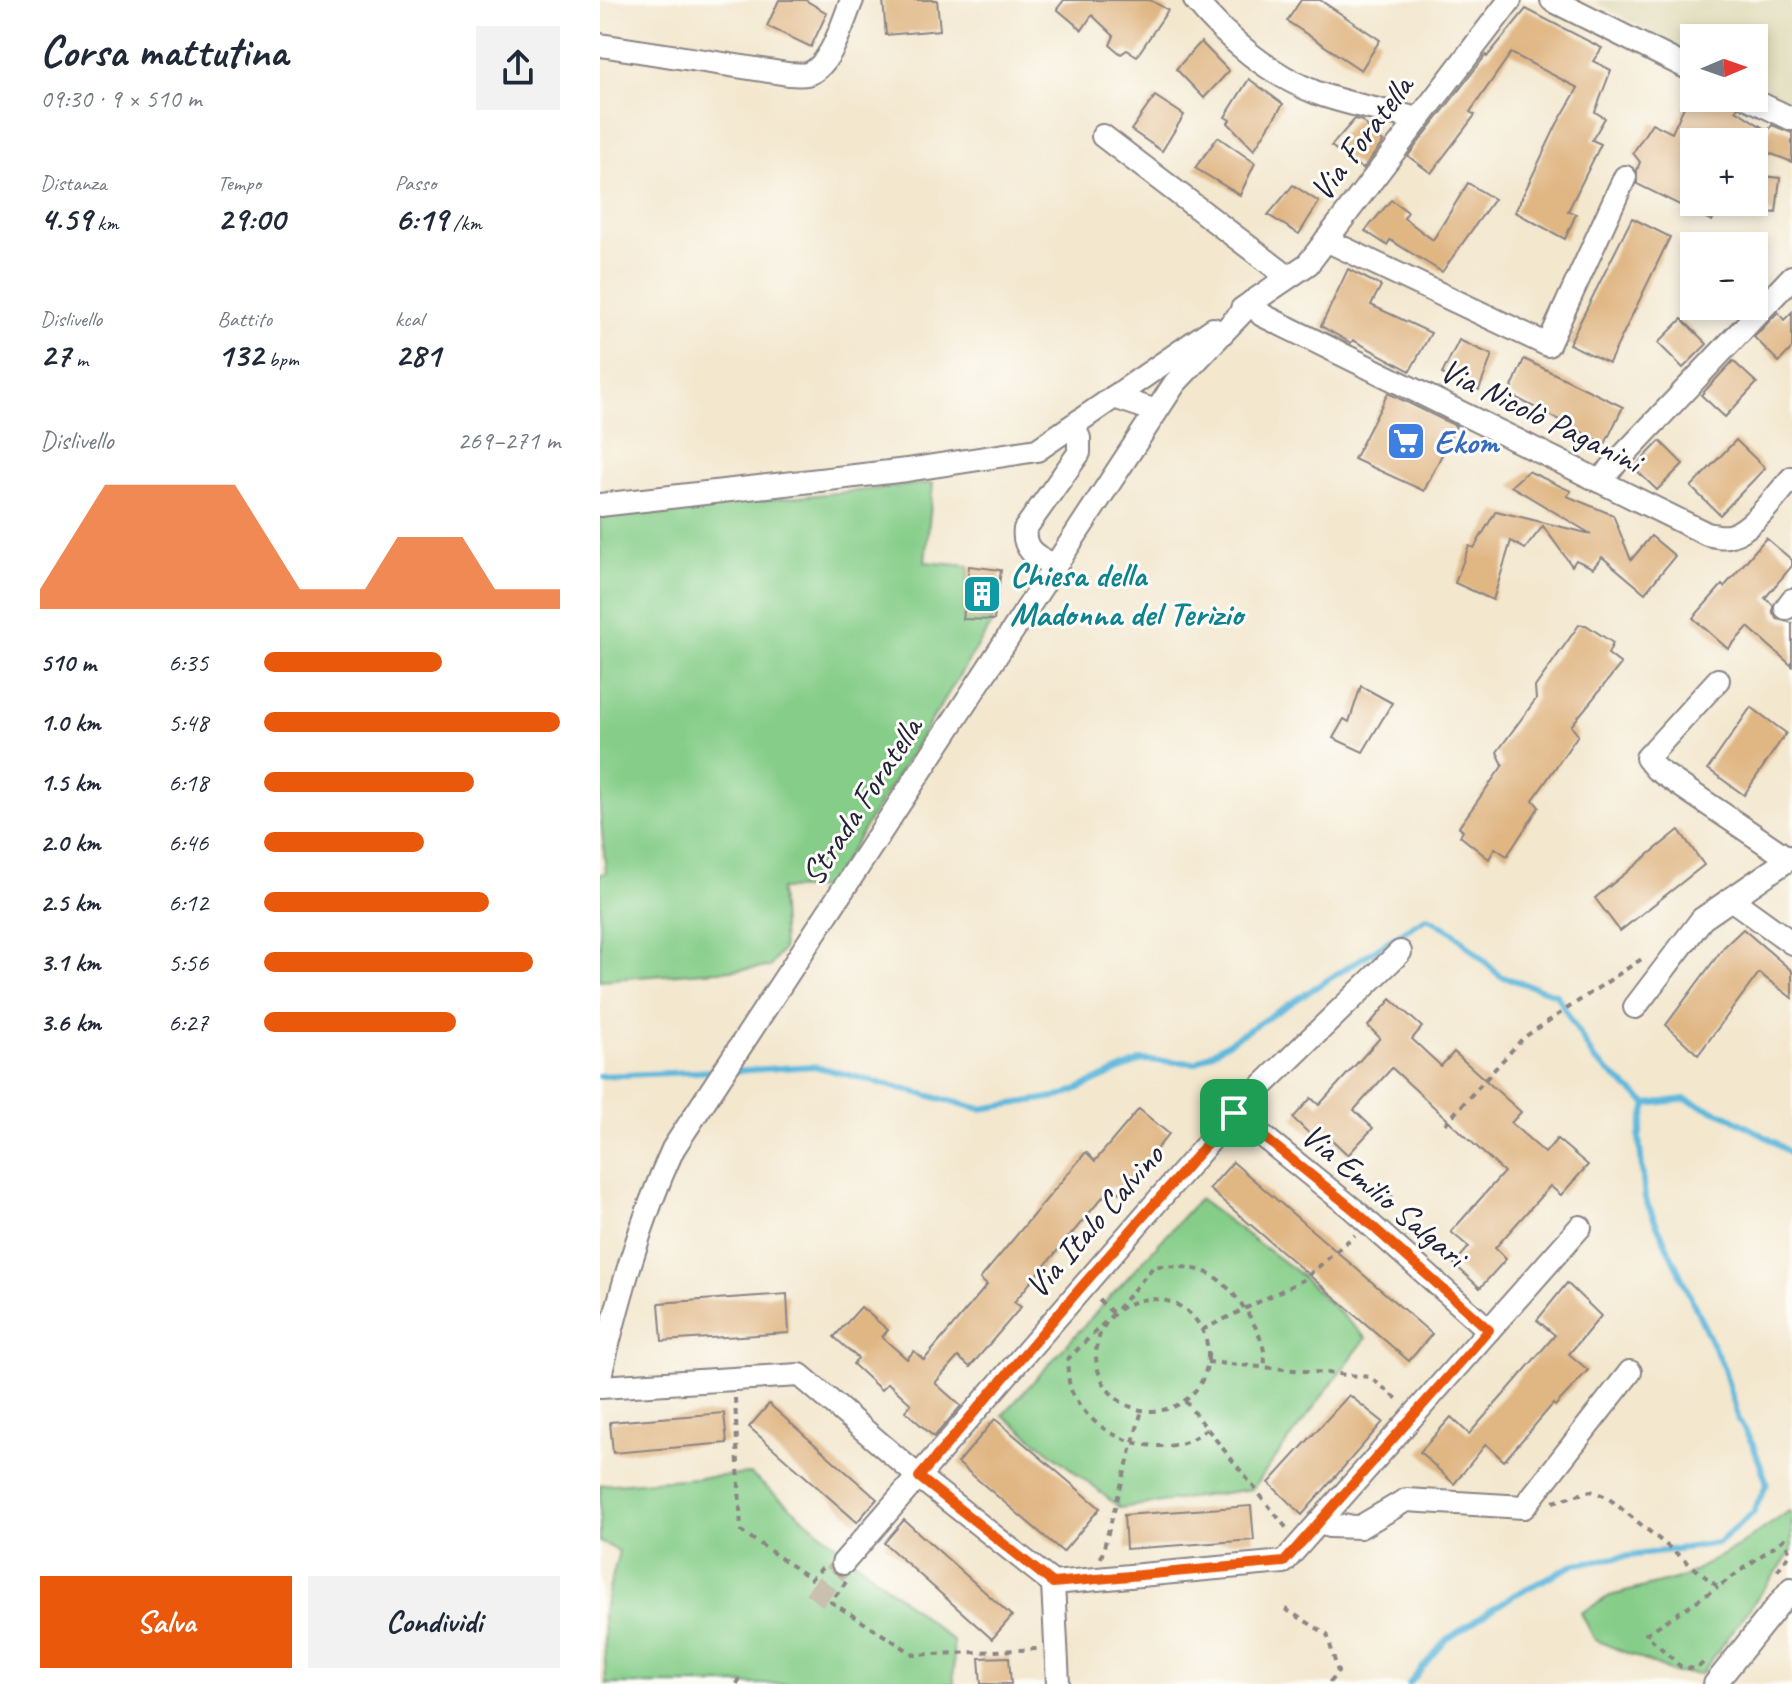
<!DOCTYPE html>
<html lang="it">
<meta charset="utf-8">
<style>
:root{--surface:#fff;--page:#f2f2f3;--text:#1f2937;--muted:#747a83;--accent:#ea580c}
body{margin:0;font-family:Caveat,sans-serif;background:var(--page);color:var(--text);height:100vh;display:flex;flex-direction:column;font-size:30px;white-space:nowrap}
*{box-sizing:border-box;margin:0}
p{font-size:26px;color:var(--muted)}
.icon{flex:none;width:44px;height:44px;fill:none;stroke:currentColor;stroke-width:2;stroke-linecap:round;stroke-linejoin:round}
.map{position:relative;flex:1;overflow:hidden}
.details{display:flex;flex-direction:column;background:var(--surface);width:600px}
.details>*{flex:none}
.needle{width:52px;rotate:88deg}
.fabs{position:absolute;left:1080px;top:24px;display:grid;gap:16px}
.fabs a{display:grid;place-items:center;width:88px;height:88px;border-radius:0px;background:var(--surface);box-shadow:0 4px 12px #0003;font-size:40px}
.pin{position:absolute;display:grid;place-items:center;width:68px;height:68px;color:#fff;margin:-34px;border-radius:16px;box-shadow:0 4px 12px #0006}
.round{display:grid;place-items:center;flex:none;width:84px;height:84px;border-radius:0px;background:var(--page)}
.headline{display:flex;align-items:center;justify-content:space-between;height:136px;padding:0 40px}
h1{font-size:44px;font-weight:800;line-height:60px}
.metrics{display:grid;grid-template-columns:repeat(3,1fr);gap:12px;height:136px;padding:8px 40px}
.metrics div{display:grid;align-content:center}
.metrics b{font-size:34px;font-weight:800}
.metrics small{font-size:22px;font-weight:400}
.metrics p{font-size:22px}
.chart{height:224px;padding:16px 40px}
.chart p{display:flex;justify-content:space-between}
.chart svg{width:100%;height:144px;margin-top:8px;fill:var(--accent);opacity:.7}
.primary-button{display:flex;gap:16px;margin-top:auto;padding:16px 40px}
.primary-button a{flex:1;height:92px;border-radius:0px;background:var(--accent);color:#fff;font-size:32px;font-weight:800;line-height:92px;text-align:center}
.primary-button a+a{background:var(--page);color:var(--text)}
ul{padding:0 40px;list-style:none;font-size:26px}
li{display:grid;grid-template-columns:128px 96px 1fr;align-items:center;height:60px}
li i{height:20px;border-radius:10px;background:var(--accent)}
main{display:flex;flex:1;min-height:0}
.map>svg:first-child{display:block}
</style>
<main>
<section class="details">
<div class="headline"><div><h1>Corsa mattutina</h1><p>09:30 · 9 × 510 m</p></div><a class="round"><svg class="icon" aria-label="share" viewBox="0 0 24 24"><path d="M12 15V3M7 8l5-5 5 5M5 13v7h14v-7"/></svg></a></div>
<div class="metrics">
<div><p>Distanza</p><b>4.59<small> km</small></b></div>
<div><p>Tempo</p><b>29:00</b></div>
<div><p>Passo</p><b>6:19<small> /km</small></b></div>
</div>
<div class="metrics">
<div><p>Dislivello</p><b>27<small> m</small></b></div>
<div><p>Battito</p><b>132<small> bpm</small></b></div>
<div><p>kcal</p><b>281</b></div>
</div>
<div class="chart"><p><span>Dislivello</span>269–271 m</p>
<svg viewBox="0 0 160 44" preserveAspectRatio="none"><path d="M0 44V38L10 22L20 6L30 6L40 6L50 6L60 6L70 22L80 38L90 38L100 38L110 22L120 22L130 22L140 38L150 38L160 38V44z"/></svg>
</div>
<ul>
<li><b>510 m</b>6:35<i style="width:60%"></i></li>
<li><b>1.0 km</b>5:48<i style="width:100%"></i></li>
<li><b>1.5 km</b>6:18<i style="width:71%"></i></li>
<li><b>2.0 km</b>6:46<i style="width:54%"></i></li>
<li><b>2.5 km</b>6:12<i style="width:76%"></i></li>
<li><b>3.1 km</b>5:56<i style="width:91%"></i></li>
<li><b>3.6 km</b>6:27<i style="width:65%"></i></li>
</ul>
<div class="primary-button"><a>Salva</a><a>Condividi</a></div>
</section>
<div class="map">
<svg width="1192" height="1684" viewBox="0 0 1192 1684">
<rect width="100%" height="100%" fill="#fdfcf7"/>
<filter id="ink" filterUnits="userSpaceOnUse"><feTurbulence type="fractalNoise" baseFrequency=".0125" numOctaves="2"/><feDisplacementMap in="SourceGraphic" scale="16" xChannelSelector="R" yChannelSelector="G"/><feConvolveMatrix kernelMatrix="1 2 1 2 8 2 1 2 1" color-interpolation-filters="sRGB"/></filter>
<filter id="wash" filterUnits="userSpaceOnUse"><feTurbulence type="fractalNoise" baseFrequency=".006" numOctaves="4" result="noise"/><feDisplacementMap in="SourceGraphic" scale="32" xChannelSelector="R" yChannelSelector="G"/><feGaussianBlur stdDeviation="1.8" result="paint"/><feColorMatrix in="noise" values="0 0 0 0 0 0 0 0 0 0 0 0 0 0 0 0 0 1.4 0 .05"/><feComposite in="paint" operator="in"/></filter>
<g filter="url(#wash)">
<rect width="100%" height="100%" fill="#f3e7ce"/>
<!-- built -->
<polygon fill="#e1dcba" points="999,0 1192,0 1192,110 1154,89 1154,38 1094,38 1094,56 997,3"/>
<!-- green -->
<g fill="#85cd88" stroke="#547862" stroke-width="2">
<polygon points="333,483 325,562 369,566 363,618 394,620 227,888 180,889 183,949 170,967 0,980 0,874 6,873 0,810 0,517"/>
<polygon points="599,1199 697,1272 766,1338 652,1489 520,1508 403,1415"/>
<polygon points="150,1474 353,1641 354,1684 6,1684 3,1613 19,1551 0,1542 0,1485"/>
<polygon points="1189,1511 1192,1514 1192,1551 1101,1674 1075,1673 995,1640 981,1613 1010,1596 1083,1577 1139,1546"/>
</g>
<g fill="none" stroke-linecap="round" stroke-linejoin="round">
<!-- stream -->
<g stroke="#5fb8dc" stroke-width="6">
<polyline points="131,1071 214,1066 381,1109 462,1096 542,1060 596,1063 827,917 853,932 900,976 956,994 994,1059 1047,1104"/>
<polyline points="0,1076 116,1071"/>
<polyline points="809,1684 846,1640 914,1595 975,1564 1118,1543 1153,1513 1167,1483 1153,1445 1139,1420 1124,1369 1045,1199 1039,1137 1047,1104 1085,1099 1130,1117 1173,1141 1192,1155"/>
</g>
</g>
<g id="blocks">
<!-- building -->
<g fill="#e0b683">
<polygon points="179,0 205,0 227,13 211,47 167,26"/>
<polygon points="283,0 337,0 340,30 286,35"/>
<polygon points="464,0 550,0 568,10 537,56 527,50 521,54 510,45 514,36 492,15 482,30 457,9"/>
<polygon points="701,0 720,0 780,40 761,70 687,21"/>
<polygon points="926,9 1002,48 993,61 1011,70 995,112 1005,118 992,140 1001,144 968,211 976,214 965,239 915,212 957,124 978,88 911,53 870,112 875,115 831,173 808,156 886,55 887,57"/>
<polygon points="601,42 629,71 604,98 576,69"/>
<polygon points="649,79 683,104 654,150 628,123 630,120 625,117"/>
<polygon points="555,96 584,115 562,151 531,130"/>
<polygon points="1088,98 1129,98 1135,101 1138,107 1136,110 1168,131 1172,125 1192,133 1192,162 1154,147 1154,142 1094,142 1094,173 1089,183 1094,185 1094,202 1122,202 1112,221 1037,184 1037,170 1040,162 1033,153 1052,123 1072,133"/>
<polygon points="755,119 762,121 783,142 763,169 731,146"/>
<polygon points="618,137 655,163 640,195 595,168"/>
<polygon points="1154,175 1180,178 1176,213 1157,211 1154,204"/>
<polygon points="868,183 894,199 842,272 790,240 787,245 765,231 791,200 808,212 804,218 833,240"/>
<polygon points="693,185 719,202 699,234 668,215"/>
<polygon points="1032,218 1070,237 1009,363 969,344"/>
<polygon points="748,269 781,286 771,305 831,333 810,371 753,340 751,343 721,326"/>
<polygon points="1178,312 1184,320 1192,312 1192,348 1179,362 1154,337"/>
<polygon points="1082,319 1107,344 1083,368 1058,343"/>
<polygon points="859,340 892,355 879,390 842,374"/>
<polygon points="924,359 1023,407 1005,444 909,394"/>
<polygon points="1133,361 1157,383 1125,417 1101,395"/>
<polygon points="788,393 856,426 824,491 754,459"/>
<polygon points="1136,440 1165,468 1120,515 1091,487"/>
<polygon points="1060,441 1083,464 1057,490 1034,468"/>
<polygon points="928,471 971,491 967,496 1013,515 1031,560 1051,536 1075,556 1045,593 1002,557 993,568 976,560 972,566 943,526 925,549 911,541 893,600 855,583 869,546 874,548 896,511 991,534 911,486"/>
<polygon points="1166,538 1192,560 1192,566 1165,598 1173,605 1173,613 1177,619 1192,623 1192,666 1148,627 1128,649 1093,618 1122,585 1124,587"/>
<polygon points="369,566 401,570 394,620 363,619"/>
<polygon points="979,625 986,625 1013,643 1008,654 1021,664 971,726 978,735 933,800 939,807 907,856 895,848 889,859 860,836 863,831 859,827 903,765 897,752 936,699 935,687"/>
<polygon points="761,686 792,703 763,752 733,738 744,719 749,722"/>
<polygon points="1151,707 1186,733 1144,795 1108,769"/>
<polygon points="1079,830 1104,865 1020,931 995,898"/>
<polygon points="1143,929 1192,971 1192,998 1159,973 1098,1055 1066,1025 1124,947"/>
<polygon points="791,999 822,1027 812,1039 841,1066 854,1052 921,1112 911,1123 945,1153 957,1139 988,1165 961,1195 950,1186 895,1248 906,1259 880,1288 854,1264 869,1247 851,1232 904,1172 792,1068 754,1110 773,1128 748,1155 728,1136 720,1144 693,1118 711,1098 719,1105 780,1038 768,1026"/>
<polygon points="539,1109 569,1134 520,1193 512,1186 414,1302 421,1307 370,1367 358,1357 335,1383 361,1406 334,1437 305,1411 311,1404 288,1383 281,1390 253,1364 258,1358 234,1337 261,1307 288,1330 282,1337 307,1359 314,1351 324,1360 387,1285 380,1279 486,1152 495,1161"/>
<polygon points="633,1162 832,1334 809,1361 609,1189"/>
<polygon points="967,1283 1001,1316 969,1354 988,1370 955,1406 953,1404 904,1461 886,1444 854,1484 820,1452 851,1417 869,1434 906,1392 955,1335 937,1320"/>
<polygon points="187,1294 189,1333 62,1341 59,1303"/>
<polygon points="749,1395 783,1422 702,1515 669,1483"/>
<polygon points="169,1404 277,1499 257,1522 149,1427"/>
<polygon points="124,1413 127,1443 13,1453 10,1422"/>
<polygon points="395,1419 500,1508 463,1552 358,1463"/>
<polygon points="651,1506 654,1540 526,1549 524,1515"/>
<polygon points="304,1520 412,1616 392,1639 284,1543"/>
<polygon points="409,1657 411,1684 381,1684 379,1658"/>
</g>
</g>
</g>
<g filter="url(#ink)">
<use href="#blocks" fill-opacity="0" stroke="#8a8484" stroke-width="2"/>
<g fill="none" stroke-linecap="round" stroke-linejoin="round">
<!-- minor-tunnel -->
<polyline stroke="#c9c0b1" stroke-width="22" stroke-dasharray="22 11" stroke-linecap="butt" points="214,1600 243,1563"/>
<!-- minor casing -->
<g stroke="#8a8484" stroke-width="26">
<g id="minor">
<path d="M595,0C626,38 670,75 717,93C749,105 785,111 819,119"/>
<polyline points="952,0 1094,71"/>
<path d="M0,45L188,74C194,74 202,75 207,74C231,68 243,21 252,0"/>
<polyline points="1148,98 1192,119"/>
<polyline points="503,136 688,277"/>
<polyline points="726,240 948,345 1025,177"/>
<path d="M652,302L662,315L1107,534C1116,536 1124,538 1132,535C1153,529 1177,494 1192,478"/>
<polyline points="642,309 708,264 910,0"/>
<polyline points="514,397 556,411"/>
<polyline points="999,481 1192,277"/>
<polyline points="0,505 307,470 437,450 613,329"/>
<path d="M455,566C438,557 422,551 425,529L479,453V438L473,426"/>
<polyline points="1186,608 1192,600"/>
<polyline points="1118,680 1047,758 1056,769 1189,859"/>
<polyline points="1131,899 1192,943"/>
<polyline points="1035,1007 1102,919 1192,857"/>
<polyline points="634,1113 753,1209 889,1330"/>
<path d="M0,1376C19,1298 39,1223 73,1149L575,383L652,302"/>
<polyline points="0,1387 200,1375 319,1477 453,1583 684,1562 980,1227"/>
<polyline points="719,1522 729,1526 760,1527 806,1500 924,1507 1030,1372"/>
<polyline points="243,1563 634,1113 800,952"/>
<polyline points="453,1583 458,1684"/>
<polyline points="1115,1684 1191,1589"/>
</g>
</g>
<!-- path -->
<g stroke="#8a8484" stroke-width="4" stroke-dasharray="6 6" stroke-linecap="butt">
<polyline points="845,1124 923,1038 1046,956"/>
<polyline points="781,1209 795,1192"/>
<circle cx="552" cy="1355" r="56"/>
<polyline points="499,1300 513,1313"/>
<polyline points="602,1330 703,1280 755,1235"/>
<polyline points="607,1362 770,1377 801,1402"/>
<polyline points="135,1398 141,1531 211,1579 222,1568"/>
<polyline points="585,1401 688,1530"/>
<path d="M607,1429C599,1434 590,1442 580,1444C538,1453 489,1431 471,1390C468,1382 468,1369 467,1360L513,1314L554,1266C572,1266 593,1266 610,1274C634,1286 671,1340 664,1367"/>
<polyline points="953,1502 991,1491 1007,1497 1118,1587 1184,1539 1190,1553 1175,1574"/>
<polyline points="501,1558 542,1410"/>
<polyline points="246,1582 231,1602 315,1655 438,1649"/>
<polyline points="685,1609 727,1634 738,1672 728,1684"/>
<polyline points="1103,1663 1096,1669 1081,1667 1046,1634 1118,1587"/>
<polyline points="137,1684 140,1678"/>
</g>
<!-- minor -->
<use href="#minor" stroke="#fff" stroke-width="22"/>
</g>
</g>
<g fill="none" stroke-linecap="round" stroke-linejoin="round" filter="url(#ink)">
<!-- route casing -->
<g stroke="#fff" stroke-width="16">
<polygon id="route" points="634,1113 753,1209 889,1330 684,1562 453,1583 319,1477 483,1285"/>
</g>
<!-- route -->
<use href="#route" stroke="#ea580c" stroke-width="10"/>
</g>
<!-- icons -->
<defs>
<g id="supermarket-square" transform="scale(2)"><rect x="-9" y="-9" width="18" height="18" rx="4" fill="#3f7fe0" stroke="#fdfcf7"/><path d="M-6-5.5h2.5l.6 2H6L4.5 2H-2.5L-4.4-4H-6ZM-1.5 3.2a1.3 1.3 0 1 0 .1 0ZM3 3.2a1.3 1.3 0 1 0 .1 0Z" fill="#fff"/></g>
<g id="building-square" transform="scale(2)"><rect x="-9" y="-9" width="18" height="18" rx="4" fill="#0f9aa8" stroke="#fdfcf7"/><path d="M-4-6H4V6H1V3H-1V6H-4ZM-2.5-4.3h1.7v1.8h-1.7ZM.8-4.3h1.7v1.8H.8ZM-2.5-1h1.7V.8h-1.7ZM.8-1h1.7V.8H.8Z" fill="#fff"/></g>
</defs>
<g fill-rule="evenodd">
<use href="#supermarket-square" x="806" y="441"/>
<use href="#building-square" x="382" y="594"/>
</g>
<g text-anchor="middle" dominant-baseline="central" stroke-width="6" stroke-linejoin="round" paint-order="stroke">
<!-- street labels -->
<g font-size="34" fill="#22223b" stroke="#fdfcf7">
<text transform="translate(761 138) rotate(-53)">Via Foratella</text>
<text transform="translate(941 415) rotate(26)">Via Nicolò Paganini</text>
<text transform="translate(261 801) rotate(-57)">Strada Foratella</text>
<text transform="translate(784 1195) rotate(40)">Via Emilio Salgari</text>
<text transform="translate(494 1221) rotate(-49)">Via Italo Calvino</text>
</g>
<!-- shop labels -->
<g font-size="34" font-weight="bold" fill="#366cbe" stroke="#fdfcf7" text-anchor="start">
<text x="834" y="441">Ekom</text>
</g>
<!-- culture labels -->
<g font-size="34" font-weight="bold" fill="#0d838f" stroke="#fdfcf7" text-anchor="start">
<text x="410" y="574">Chiesa della<tspan x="410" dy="39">Madonna del Terizio</tspan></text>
</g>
</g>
</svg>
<div class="fabs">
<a><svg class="needle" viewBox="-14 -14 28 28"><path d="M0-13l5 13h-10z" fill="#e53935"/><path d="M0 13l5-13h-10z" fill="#747a83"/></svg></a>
<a>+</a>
<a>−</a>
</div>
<div class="pin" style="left:634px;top:1113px;background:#1e9e55"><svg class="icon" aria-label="arrive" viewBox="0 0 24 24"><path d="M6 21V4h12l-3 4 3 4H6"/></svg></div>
</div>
</main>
